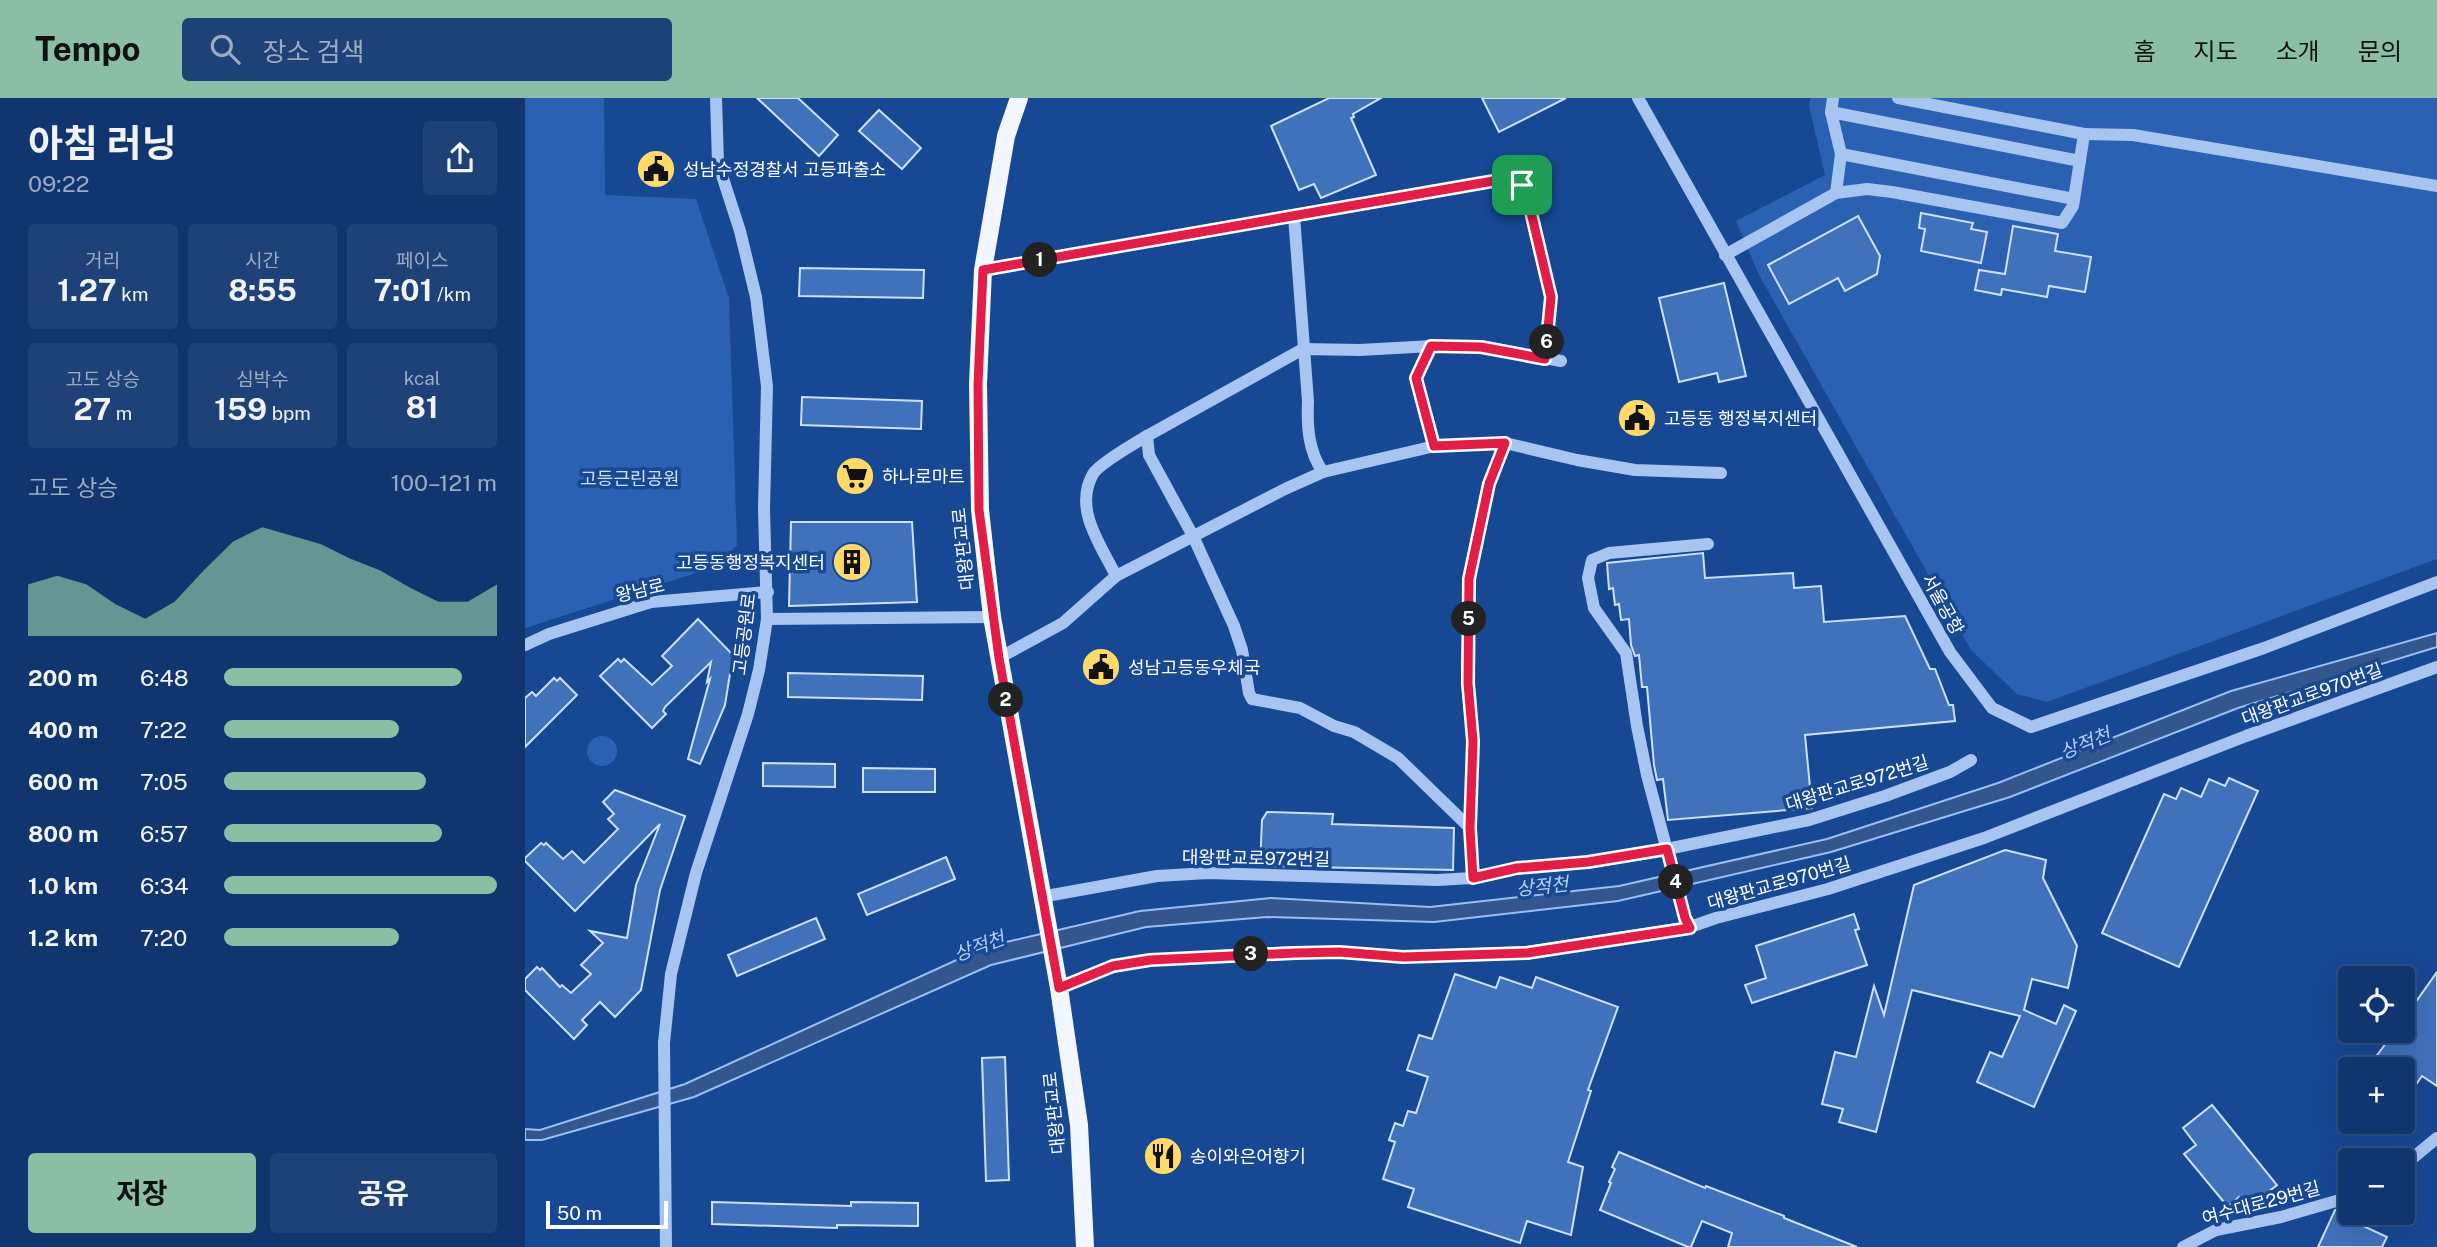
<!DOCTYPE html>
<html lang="ko">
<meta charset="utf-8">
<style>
:root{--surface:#11366f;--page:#1e4177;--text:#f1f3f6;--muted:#9cabc3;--line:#305082;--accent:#8abfa5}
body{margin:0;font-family:"Public Sans","Noto Sans KR",sans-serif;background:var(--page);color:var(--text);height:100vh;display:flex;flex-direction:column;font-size:26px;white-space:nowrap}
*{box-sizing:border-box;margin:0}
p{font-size:23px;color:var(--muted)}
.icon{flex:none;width:38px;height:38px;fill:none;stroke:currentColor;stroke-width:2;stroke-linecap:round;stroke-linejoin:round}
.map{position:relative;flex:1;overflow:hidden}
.sheet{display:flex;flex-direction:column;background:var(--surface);width:525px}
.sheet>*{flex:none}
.fabs{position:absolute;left:1813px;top:868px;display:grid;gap:14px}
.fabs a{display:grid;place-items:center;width:77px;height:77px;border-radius:7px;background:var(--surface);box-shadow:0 7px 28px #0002,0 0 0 2px var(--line);font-size:35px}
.scale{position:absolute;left:21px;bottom:18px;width:122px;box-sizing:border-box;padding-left:7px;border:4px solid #fff;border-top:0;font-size:19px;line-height:24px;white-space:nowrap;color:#fff;-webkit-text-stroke:5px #174894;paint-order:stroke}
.pin{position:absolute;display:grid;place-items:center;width:60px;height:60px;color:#fff;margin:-30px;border-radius:14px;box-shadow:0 4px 10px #0006}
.km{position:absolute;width:35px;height:35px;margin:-18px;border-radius:50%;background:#222;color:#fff;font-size:19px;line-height:35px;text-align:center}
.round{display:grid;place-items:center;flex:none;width:74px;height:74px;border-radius:7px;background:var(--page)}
.headline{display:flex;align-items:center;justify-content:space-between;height:119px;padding:0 28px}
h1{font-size:38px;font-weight:700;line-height:52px}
.figures{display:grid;grid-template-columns:repeat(3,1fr);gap:10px;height:119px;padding:7px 28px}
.figures div{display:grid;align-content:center;border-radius:7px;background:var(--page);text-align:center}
.figures b{font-size:30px;font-weight:700}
.figures small{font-size:19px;font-weight:400}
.figures p{font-size:19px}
.chart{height:196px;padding:14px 28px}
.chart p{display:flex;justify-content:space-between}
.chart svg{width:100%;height:126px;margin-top:7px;fill:var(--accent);opacity:.7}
.button{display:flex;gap:14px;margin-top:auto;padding:14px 28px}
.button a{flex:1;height:80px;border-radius:7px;background:var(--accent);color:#111;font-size:28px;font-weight:700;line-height:80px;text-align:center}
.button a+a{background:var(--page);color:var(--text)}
ul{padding:0 28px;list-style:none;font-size:23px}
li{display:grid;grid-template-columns:112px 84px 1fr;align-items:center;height:52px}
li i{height:18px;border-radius:9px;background:var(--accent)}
header{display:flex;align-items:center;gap:42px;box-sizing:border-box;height:98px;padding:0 35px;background:var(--accent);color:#111}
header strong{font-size:33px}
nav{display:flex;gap:38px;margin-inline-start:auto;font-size:24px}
.search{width:490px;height:63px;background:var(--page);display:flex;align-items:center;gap:18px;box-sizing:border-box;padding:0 24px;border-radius:7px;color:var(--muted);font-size:26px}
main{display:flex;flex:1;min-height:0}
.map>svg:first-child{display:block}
</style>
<header>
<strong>Tempo</strong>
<div class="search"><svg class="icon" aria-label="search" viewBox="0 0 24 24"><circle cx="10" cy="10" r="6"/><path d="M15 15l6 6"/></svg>장소 검색</div>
<nav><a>홈</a><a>지도</a><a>소개</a><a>문의</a></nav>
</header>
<main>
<section class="sheet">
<div class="headline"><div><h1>아침 러닝</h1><p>09:22</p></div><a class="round"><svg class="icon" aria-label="share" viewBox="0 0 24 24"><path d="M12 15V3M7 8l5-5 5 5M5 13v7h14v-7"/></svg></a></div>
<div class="figures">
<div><p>거리</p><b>1.27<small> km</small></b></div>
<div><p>시간</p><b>8:55</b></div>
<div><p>페이스</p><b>7:01<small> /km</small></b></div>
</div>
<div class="figures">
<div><p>고도 상승</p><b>27<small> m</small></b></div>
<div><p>심박수</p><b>159<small> bpm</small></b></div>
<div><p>kcal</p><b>81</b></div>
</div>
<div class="chart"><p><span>고도 상승</span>100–121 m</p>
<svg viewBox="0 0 160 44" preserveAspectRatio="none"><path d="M0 44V26L10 23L20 26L30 33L40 38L50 32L60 21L70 11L80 6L90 9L100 12L110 17L120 21L130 27L140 32L150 32L160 26V44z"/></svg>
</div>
<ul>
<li><b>200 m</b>6:48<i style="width:87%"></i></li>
<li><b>400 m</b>7:22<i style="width:64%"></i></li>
<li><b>600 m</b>7:05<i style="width:74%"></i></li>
<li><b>800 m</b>6:57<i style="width:80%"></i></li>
<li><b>1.0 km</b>6:34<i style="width:100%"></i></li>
<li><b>1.2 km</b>7:20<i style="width:64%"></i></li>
</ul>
<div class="button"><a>저장</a><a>공유</a></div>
</section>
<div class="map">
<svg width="1912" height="1149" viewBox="0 0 1912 1149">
<rect width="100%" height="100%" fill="#174894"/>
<!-- green -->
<g fill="#2a61b2">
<polygon points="0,0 79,0 80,97 171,101 204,200 212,447 193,468 0,530"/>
<polygon points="1286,0 1912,0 1912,461 1522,604 1492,596 1446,552 1234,177 1211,123 1300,77 1284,8"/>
<circle cx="77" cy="653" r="15"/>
</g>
<!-- water -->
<polygon fill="#33568e" stroke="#9abff3" stroke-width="2" points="1912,535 1912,549 1713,610 1485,699 1306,754 1093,803 909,824 742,819 621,829 466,867 169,999 17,1042 0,1042 0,1031 15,1032 160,986 460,849 615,813 746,800 905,809 1094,788 1302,741 1473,685 1706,593"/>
<!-- building -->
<g fill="#4071bb" stroke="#cee1fc" stroke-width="2">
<polygon points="232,0 273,0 313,37 294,58"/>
<polygon points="804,0 856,0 828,16 829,19 826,20 851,77 796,100 789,86 774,92 746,28"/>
<polygon points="957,0 1041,0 974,34"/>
<polygon points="354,12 396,50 377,71 334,33"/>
<polygon points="1396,115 1448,125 1446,131 1462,134 1456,165 1396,153 1400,131 1394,130"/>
<polygon points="1333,118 1355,158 1352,176 1320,193 1313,180 1264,206 1243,167"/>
<polygon points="1488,128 1533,136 1530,153 1566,159 1560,194 1524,188 1522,199 1477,191 1476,197 1450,192 1454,172 1480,176"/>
<polygon points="275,170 399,172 398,200 274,198"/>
<polygon points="1199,185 1221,278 1194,284 1192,275 1154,284 1134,200"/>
<polygon points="277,299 397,303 396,331 276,327"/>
<polygon points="266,424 387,424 392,504 264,508"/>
<polygon points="1178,455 1180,480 1268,475 1269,490 1296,488 1299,524 1380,518 1405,571 1410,571 1424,607 1428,607 1430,623 1280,637 1287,710 1143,722 1138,681 1132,682 1129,667 1122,589 1117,589 1114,557 1110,558 1106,547 1104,521 1096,522 1094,506 1090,507 1088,490 1084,491 1082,465"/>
<polygon points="173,521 208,557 200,607 175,666 163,661 185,581 182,584 186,564 140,609 138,613 141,616 127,630 75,578 93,561 96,564 99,561 127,587 147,568 137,558"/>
<polygon points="263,575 398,578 397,602 263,599"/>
<polygon points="29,580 32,583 35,580 52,597 0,649 0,600 7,594 11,598"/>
<polygon points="238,665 310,666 310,689 238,688"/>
<polygon points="338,670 410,671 410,694 338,694"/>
<polygon points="1704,680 1733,693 1654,869 1577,835 1639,696 1651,701 1656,690 1676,699 1684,681 1700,688"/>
<polygon points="90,692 160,718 135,792 116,892 90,919 75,904 57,922 62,927 49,941 0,892 0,881 12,869 15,872 17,870 35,889 37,887 46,895 66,876 56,867 78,845 65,833 102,840 111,787 135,726 50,813 0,763 0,760 16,745 19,747 21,745 38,761 47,753 59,765 93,731 83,721 89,716 78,704"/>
<polygon points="742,714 808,716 807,726 929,730 928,772 735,768 737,722"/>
<polygon points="1480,752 1521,762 1518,780 1552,848 1543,890 1507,881 1499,912 1531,926 1539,907 1551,913 1509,1009 1452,984 1465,954 1477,959 1495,918 1387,892 1351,1034 1314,1024 1318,1011 1297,1006 1310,954 1331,959 1349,888 1359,917 1389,787"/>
<polygon points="421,759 430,781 342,817 333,796"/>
<polygon points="1329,816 1334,831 1330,832 1342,867 1227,905 1220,887 1241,880 1231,848"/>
<polygon points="291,820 300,841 212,878 203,857"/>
<polygon points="1912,874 1912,988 1897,978 1890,988 1878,980 1878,971 1865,971 1850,960 1870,933 1878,933 1878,922"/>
<polygon points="930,876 971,890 975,879 1007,890 1011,879 1093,909 1063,992 1066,993 1043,1064 1058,1069 1046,1137 1002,1123 995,1145 883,1109 889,1091 858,1081 870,1044 864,1042 870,1025 878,1028 883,1013 891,1015 903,979 882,972 894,937 907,941"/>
<polygon points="480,959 484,1082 461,1083 457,960"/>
<polygon points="1687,1007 1752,1087 1723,1110 1714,1099 1703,1109 1659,1056 1671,1047 1658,1030"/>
<polygon points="1094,1054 1180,1090 1181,1088 1259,1118 1259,1120 1332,1149 1203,1149 1207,1135 1177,1123 1166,1149 1163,1149 1075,1112 1086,1085 1084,1084 1090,1071 1087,1069"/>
<polygon points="187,1104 326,1108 326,1104 393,1105 393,1128 312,1127 312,1130 187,1126"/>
<polygon points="1820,1109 1825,1112 1825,1115 1840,1118 1836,1127 1862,1139 1857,1149 1793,1149 1810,1112"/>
</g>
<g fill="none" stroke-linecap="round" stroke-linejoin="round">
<!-- minor -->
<g stroke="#a7c5f0" stroke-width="12">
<polyline points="1113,0 1425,554 1467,610 1506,629 1739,550 1912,484"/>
<polyline points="1308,0 1306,14 1316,56 1311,95"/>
<polyline points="1306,14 1555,63"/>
<polyline points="1559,36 1608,37 1912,88"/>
<polyline points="1316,56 1549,101"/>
<path d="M769,118L783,303C782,328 783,353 798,374"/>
<polyline points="1200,157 1311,95 1342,91 1367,94 1537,125 1548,108 1559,36 1373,0"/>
<polyline points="458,172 974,82 997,87 1005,110 1026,199 1020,261"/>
<polyline points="907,248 891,280 910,348"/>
<path d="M591,478C576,447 548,411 568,376C574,366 610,345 622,338"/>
<polyline points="242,521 467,519"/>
<polyline points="0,547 24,536 126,504 243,494"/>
<polyline points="474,560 538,525 591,478 760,391 798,374 910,348 980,345 1052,362 1110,372 1196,375"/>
<polyline points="945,730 873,660 829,634 809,628 775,610 727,601 724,595 717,552 709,528 668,438 624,357 622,338 778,251 835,252 907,248 956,249 1036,263"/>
<polyline points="948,780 945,730 948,643 942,585 944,481 963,386 980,345"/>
<polyline points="516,799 632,778 683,775 912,782 948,780 992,770 1063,764 1142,751 1284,722 1360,698 1425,674 1446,662"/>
<polyline points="1165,829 1160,820 1122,677 1112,628 1101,555 1069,510 1063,480 1067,462 1084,455 1183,446"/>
<polyline points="534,890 588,868 625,862 770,854 814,854 878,859 1002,854 1165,829 1191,820 1303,791 1459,740 1721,638 1912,569"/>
<polyline points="1878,1068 1912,1040"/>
<polyline points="141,1149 139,945 146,876 171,775 223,616 234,572 242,521 239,411 242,288 231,199 215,133 193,65 191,0"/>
<polyline points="1658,1149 1691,1132 1756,1119 1825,1099"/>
</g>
<!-- major -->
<polyline stroke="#f1f6ff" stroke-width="18" points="494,0 481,38 458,172 453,286 455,412 467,519 534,890 554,1027 560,1149"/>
</g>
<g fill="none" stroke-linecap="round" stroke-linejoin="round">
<!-- route casing -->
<g stroke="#fff" stroke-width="14">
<polygon id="route" points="974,82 997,87 1005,110 1026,199 1020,261 956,249 906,248 891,280 909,348 980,345 964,386 944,481 943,585 948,643 945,730 948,780 992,770 1063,764 1142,751 1160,820 1165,830 1002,855 878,859 814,854 770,855 625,862 588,868 534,890 474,560 454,412 453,286 458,172"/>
</g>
<!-- route -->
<use href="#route" stroke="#e11d48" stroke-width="9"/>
</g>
<!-- icons -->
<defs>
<g id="civic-disc" transform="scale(2.0125)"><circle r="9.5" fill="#ffda67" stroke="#174894"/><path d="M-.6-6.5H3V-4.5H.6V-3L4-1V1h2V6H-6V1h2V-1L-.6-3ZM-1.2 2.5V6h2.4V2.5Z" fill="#111"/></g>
<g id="supermarket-disc" transform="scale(2.0125)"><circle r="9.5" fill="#ffda67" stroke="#174894"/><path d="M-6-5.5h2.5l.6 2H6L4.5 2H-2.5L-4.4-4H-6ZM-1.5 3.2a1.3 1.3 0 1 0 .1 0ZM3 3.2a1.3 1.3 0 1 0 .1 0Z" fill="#111"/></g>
<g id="building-disc" transform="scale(2.0125)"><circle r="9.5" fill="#ffda67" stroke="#174894"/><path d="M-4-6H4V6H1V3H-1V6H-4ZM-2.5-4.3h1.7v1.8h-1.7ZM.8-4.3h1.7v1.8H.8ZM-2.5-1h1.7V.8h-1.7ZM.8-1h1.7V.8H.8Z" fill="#111"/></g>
<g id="restaurant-disc" transform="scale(2.0125)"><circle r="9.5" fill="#ffda67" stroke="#174894"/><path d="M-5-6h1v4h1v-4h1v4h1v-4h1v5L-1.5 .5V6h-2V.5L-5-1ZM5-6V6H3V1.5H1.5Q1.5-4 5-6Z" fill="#111"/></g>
</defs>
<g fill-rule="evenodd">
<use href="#civic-disc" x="131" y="71"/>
<use href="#civic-disc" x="1112" y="320"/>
<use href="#supermarket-disc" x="330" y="378"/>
<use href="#building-disc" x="327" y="464"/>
<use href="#civic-disc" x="576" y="569"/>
<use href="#restaurant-disc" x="638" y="1058"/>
</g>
<g text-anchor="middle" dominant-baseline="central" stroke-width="7" stroke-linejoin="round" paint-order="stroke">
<!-- poi labels -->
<g font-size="18" fill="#fff" stroke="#174894" text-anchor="start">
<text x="158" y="71">성남수정경찰서 고등파출소</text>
<text x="1139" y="320">고등동 행정복지센터</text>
<text x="357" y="378">하나로마트</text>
<text x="300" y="464" text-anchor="end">고등동행정복지센터</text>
<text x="603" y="569">성남고등동우체국</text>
<text x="665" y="1058">송이와은어향기</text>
</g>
<!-- park labels -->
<g font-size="18" fill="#cee1fc" stroke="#174894">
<text x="105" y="380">고등근린공원</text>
</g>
<!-- street labels -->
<g font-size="18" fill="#fff" stroke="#174894">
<text transform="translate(438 451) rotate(-96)">대왕판교로</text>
<text transform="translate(115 492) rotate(-13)">왕남로</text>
<text transform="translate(1418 506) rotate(61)">서울공항</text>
<text transform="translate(219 536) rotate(-83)">고등공원로</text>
<text transform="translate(1787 596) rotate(-20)">대왕판교로970번길</text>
<text transform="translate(1332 685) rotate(-17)">대왕판교로972번길</text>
<text transform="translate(731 760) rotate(1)">대왕판교로972번길</text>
<text transform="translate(1254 785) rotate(-16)">대왕판교로970번길</text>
<text transform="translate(529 1015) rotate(-96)">대왕판교로</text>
<text transform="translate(1736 1105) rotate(-15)">여수대로29번길</text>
</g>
<!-- water labels -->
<g font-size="19" font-style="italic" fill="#b3cff7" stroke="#174894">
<text transform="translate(1560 645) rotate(-22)">상적천</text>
<text transform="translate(1017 788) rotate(-6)">상적천</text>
<text transform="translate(454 848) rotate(-20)">상적천</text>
</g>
</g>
</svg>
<div class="fabs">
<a><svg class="icon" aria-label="locate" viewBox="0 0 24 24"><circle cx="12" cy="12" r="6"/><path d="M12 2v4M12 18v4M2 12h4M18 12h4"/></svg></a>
<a>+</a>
<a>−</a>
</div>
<div class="scale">50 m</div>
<div class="pin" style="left:997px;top:87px;background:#1e9e55"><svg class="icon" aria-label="arrive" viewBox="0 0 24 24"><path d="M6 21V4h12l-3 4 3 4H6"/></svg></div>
<b class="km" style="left:515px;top:162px">1</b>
<b class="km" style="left:481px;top:602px">2</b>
<b class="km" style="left:726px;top:856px">3</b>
<b class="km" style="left:1151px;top:784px">4</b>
<b class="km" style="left:944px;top:521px">5</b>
<b class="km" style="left:1022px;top:244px">6</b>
</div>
</main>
